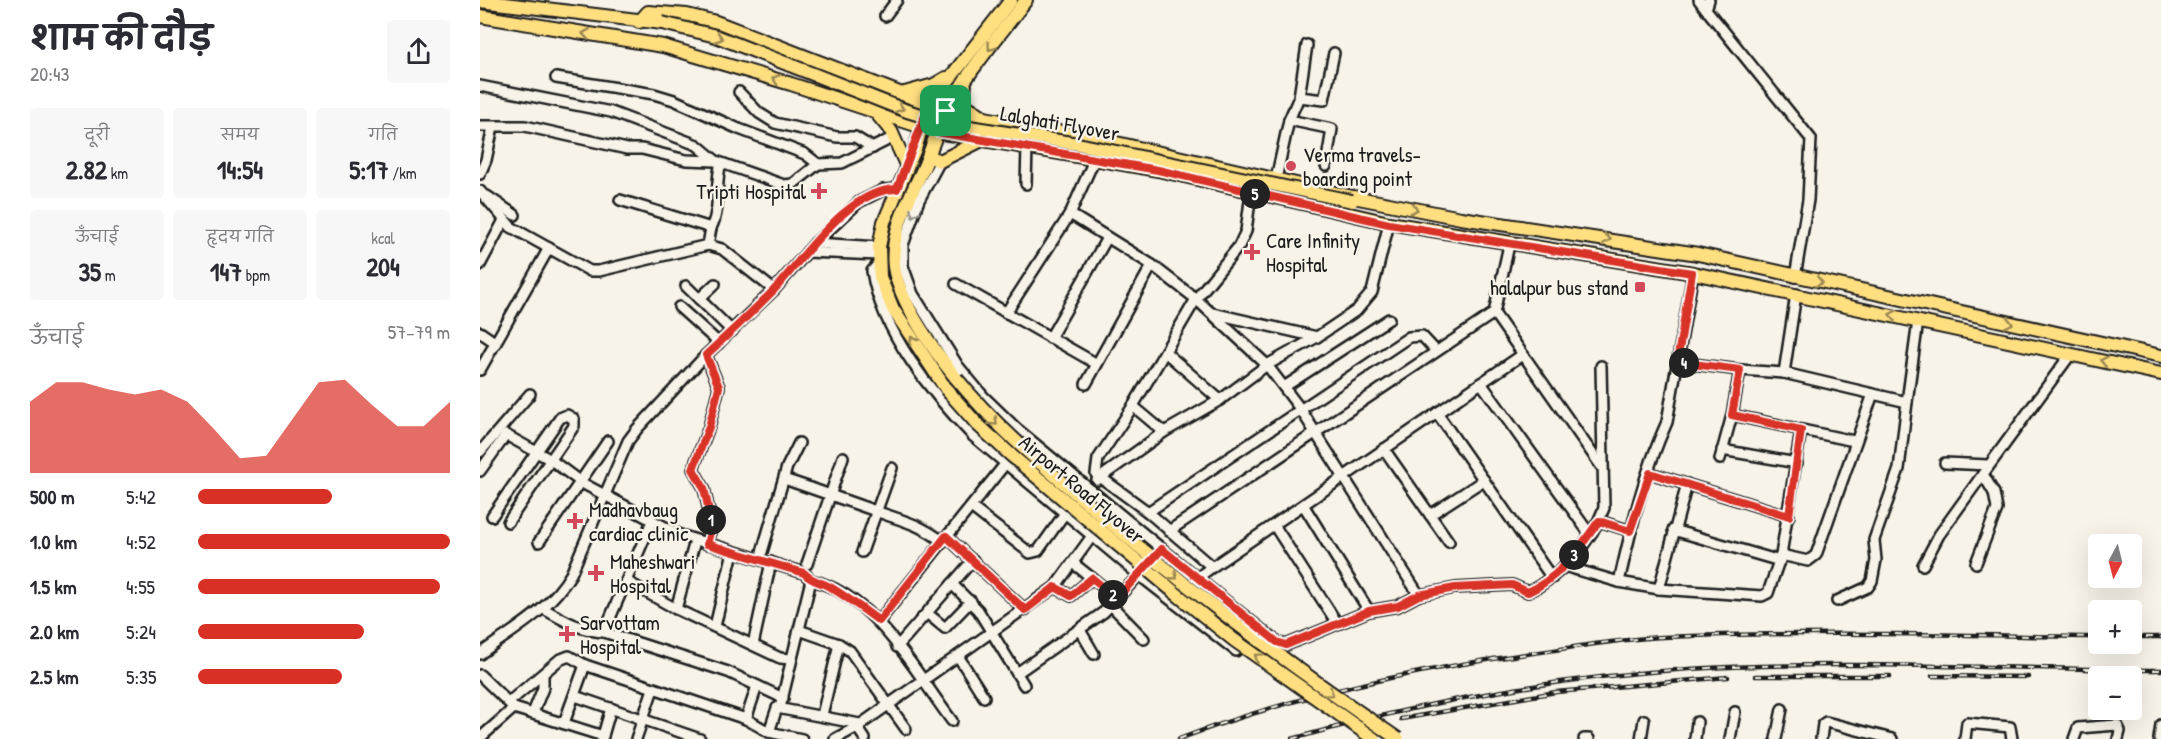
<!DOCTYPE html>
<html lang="hi">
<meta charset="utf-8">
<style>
:root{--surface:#fff;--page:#f7f7f7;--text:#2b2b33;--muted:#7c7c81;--accent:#d93025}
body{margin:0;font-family:"Patrick Hand","Playpen Sans Deva",sans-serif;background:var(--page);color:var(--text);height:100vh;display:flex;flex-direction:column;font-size:22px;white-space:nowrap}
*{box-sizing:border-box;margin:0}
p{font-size:20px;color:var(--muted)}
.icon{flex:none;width:33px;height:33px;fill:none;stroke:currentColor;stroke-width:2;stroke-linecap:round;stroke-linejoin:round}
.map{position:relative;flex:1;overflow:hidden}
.drawer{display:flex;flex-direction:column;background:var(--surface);width:480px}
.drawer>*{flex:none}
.needle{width:39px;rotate:187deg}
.controls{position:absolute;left:1608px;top:534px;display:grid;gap:12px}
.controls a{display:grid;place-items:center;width:54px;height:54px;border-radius:6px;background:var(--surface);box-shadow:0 6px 24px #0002;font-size:30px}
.pin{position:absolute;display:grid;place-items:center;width:51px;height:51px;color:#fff;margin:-26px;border-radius:12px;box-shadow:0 3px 9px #0006}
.km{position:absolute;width:30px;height:30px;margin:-15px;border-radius:50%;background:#222;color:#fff;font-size:16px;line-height:30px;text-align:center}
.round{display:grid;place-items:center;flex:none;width:63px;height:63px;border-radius:6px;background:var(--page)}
.head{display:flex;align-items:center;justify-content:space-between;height:102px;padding:0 30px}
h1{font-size:33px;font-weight:700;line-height:45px}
.figures{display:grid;grid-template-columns:repeat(3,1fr);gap:9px;height:102px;padding:6px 30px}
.figures div{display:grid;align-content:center;border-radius:6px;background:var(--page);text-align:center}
.figures b{font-size:26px;font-weight:700}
.figures small{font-size:16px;font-weight:400}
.figures p{font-size:16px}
.chart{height:168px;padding:12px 30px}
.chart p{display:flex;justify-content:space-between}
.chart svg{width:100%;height:108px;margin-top:6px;fill:var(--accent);opacity:.7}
ul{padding:0 30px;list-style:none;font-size:20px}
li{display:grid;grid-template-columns:96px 72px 1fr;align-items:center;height:45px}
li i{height:15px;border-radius:8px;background:var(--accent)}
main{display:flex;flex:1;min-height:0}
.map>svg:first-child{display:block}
</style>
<main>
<section class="drawer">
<div class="head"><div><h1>शाम की दौड़</h1><p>20:43</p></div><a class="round"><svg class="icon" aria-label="share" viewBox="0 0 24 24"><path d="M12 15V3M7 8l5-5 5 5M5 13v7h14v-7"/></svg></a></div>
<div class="figures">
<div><p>दूरी</p><b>2.82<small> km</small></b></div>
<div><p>समय</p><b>14:54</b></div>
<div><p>गति</p><b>5:17<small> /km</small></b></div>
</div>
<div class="figures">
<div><p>ऊँचाई</p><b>35<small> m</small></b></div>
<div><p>हृदय गति</p><b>147<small> bpm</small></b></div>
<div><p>kcal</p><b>204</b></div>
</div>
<div class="chart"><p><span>ऊँचाई</span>57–79 m</p>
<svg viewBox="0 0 160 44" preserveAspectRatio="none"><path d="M0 44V15L10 7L20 7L30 10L40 12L50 10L60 15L70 26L80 38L90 37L100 22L110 7L120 6L130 16L140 25L150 25L160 15V44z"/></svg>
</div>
<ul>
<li><b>500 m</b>5:42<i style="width:53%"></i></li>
<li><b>1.0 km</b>4:52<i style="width:100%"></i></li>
<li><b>1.5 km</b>4:55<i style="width:96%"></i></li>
<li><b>2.0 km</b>5:24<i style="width:66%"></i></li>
<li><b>2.5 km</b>5:35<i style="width:57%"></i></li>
</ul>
</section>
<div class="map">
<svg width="1681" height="739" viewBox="0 0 1681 739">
<rect width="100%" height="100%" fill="#f7f3e8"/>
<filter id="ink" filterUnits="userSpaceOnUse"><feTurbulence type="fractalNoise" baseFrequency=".0167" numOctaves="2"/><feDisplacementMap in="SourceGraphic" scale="12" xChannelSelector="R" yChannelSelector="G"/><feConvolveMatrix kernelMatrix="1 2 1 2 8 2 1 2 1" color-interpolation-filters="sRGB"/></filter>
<g filter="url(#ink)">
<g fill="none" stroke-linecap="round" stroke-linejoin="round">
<!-- minor casing -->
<g stroke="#1c1c1c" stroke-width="14">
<g id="minor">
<polyline points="1219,0 1226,9 1229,0"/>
<polyline points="1226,9 1331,139 1328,200 1315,277"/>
<polyline points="405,16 417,0"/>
<polyline points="76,78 174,94 194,100 259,129 325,154 338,164"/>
<polyline points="0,86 131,112 217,145 236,161 304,185 313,184 338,164 362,163 414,137"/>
<polyline points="259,92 279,113 295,123 357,137 375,137 393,148"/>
<polyline points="819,97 844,100 854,53"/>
<polyline points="809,120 852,129 846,166"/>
<polyline points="0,126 45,126 147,149 162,149 206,160 236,161"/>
<polyline points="0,174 6,160 13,127"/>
<polyline points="796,179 809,120 819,97 827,45"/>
<polyline points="546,184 547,147"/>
<polyline points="0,191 31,227 110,271 119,271 228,245 242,249 294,290"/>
<path d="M771,193L766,231L759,246L716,299L653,406L618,459L616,474L668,512L732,567L717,578L797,642L806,645L889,611L918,606L939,595L975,588L1032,585L1048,592C1080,577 1112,541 1124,508L1121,366"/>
<polyline points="7,196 35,215"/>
<polyline points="140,200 231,228 228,245"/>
<polyline points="590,214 672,265 716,299 787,365 821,410 939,595"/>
<path d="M231,228C242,206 234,185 241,163"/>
<polyline points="335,243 399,247"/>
<polyline points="327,252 399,255"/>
<path d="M399,263L392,271C401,331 452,394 494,437L659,575L682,549L537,429L503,396L478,366L433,294L423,266V245L439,200L460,161"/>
<polyline points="0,265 24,220"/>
<polyline points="476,284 617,364"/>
<polyline points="206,286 252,331"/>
<polyline points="219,299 235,284"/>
<polyline points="199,307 239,343"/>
<polyline points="526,313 590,214 615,158"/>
<polyline points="732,313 837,337"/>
<polyline points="1014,313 1121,466"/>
<polyline points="0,332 16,343"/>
<polyline points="570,338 627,238"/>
<polyline points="685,352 740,400"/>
<polyline points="226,355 239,387 229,427 213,469 224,488 232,525 227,544"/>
<polyline points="1197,362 1260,370"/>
<polyline points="0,370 69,248"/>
<polyline points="1304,373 1316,294"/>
<polyline points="1001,383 1109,533"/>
<polyline points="606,384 672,265"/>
<polyline points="804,387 909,319"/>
<polyline points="1427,402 1438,321"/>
<polyline points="653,406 684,432"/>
<polyline points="957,413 1072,578"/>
<polyline points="1252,415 1374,441"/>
<polyline points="904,449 969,542"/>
<polyline points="1242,450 1317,463"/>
<polyline points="0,452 50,394"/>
<polyline points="1240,459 1252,415 1260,370 1304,373 1427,402 1419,469 1394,540 1396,560 1392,581 1388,587 1357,601"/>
<polyline points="1465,463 1508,465"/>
<polyline points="0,471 26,435 71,460 102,483 200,535 324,573 331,580 300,708"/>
<polyline points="1170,473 1309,516"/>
<path d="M304,479C334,489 364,500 393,510C422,521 436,522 462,541"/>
<polyline points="617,480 684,432 740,400 787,365 837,337 877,310 892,292 909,223"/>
<polyline points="824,506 889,611"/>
<polyline points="491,507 550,553 558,551 585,513"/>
<polyline points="668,512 929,337 942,336 956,351"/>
<polyline points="950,515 1004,480"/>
<polyline points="12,516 80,418 87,415 94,419 94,426 28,522"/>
<polyline points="1119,521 1151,531"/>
<polyline points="794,525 857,623"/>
<polyline points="1193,530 1300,561"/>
<polyline points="689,531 1014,313 1029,245"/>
<polyline points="466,536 545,610"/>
<polyline points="59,542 128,441"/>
<polyline points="682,549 717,578"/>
<polyline points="282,552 307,467 319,443"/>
<polyline points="382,552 412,468"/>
<polyline points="1301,555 1328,561 1336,555 1393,394"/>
<polyline points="593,563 637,598"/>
<polyline points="1496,563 1517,509 1514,493 1503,474 1590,355"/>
<polyline points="327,564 363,457"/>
<polyline points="1443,565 1459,535 1503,474"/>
<polyline points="1084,566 1139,582 1179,589 1282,596 1288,593 1301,555 1321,430"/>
<polyline points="732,567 1042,355"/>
<path d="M331,580C395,595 435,672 472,721"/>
<polyline points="148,582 196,609 300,658 311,659"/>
<path d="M1139,582C1151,529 1164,472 1187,422L1213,273"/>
<polyline points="472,584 498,610 544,685"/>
<polyline points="575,587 591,596 612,578"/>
<polyline points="1179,589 1207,484"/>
<polyline points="631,605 664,639"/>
<path d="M64,609C83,620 102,631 124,632L248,672L303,698"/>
<polyline points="196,609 215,541"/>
<polyline points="448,614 465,628 491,601"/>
<polyline points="399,621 526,463"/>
<polyline points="235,626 253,552"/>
<polyline points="319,630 359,644 370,651 426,729"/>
<polyline points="600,630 614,654"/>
<polyline points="124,632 172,521"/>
<polyline points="273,645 291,562"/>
<polyline points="417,647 493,560"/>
<path d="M0,654C34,629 69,611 91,574L148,441L157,429L226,355L294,290L335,243L379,202L403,190L417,189"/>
<polyline points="478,656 504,697"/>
<polyline points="537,673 624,612 659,575 756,651"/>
<polyline points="0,675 32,706"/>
<polyline points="95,696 220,739"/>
<polyline points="29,702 79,660 89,656 105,665 266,719 289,732 322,739"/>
<polyline points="53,713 63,688 63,675"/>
<polyline points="342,715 359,644"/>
<polyline points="266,719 277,686"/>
<polyline points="84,723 105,665"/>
<polyline points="377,727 385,739"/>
<polyline points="289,732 297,708 380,724"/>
<polyline points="0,738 34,708 123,736"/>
<polyline points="122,739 131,708"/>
<polyline points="156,739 173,689"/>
<polyline points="355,739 377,727 575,587 612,536"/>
<polyline points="1104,739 1109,739"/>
<polyline points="1161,739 1164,720"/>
<polyline points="1215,739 1217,722"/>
<polyline points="1250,739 1255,712"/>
<polyline points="1296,739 1302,709"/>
<polyline points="1341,739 1343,724 1346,722 1412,739"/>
<polyline points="1485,739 1487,723 1530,727 1532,739"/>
<polyline points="1594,739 1598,728 1637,725 1640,731 1638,739"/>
<polyline points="1679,739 1681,725"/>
</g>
</g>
<!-- major casing -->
<g stroke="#1c1c1c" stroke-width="16">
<g id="major">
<polyline points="0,1 182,23"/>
<polyline points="0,16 183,46 311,84 457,132 678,170 909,223 1213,273 1681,374"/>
<polyline points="159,22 168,12 207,15 236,22 466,111 619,139 873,197 981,218 1218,254 1681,356"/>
<polyline points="485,86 482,96 485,105 501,115"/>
<polyline points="421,94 454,85 466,78"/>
<polyline points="397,114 411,131 427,167"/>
<polyline points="449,156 460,161 502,140"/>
<path d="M476,378C454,351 419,301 414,267C410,233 428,201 442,171C451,152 456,131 466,112C487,72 519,36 546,0"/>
<polyline points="466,389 413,309 400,277 399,247 404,222 435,149 449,105 531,0"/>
</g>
</g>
<!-- minor -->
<use href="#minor" stroke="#f7f3e8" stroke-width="9"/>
<!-- major -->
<use href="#major" stroke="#ffdf80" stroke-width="12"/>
<!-- rail casing -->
<g stroke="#1c1c1c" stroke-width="4.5">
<g id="rail">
<polyline points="1652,637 1681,637"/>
<polyline points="1275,676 1410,676"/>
<polyline points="1452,676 1548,677"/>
<polyline points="921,719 1076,692 1248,677"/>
<path d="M699,739C812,696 933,670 1053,653C1096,647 1140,639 1183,637C1328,631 1473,635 1618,637"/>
<path d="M812,739C945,702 1070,678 1209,669C1366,660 1524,669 1681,670"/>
</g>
</g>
<!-- rail -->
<use href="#rail" stroke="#f7f3e8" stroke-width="2" stroke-dasharray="7" stroke-linecap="butt"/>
<!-- major-bridge casing -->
<g stroke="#1c1c1c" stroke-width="16" stroke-linecap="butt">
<g id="major-bridge">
<polyline points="182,23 236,36 427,111 470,124 598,144 872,201"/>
<path d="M476,378C517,428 565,467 614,509C711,592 812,667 918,739"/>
<polyline points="466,389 497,424 532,456 699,596 754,640 894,739"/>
</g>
</g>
<!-- major-bridge -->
<use href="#major-bridge" stroke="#ffdf80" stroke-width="12"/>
</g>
<!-- one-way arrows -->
<defs><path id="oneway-chevron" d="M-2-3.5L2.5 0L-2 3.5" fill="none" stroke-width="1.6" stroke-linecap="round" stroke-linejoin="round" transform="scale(1.5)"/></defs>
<g stroke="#998753">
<use href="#oneway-chevron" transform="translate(106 34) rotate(-171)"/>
<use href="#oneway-chevron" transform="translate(239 38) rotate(19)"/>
<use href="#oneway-chevron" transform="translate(511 47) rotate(126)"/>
<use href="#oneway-chevron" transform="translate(296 79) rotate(-163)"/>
<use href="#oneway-chevron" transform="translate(420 108) rotate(21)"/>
<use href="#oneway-chevron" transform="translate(934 209) rotate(11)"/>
<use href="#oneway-chevron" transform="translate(1127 239) rotate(8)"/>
<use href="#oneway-chevron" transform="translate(1339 282) rotate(12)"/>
<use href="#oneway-chevron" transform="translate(1413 315) rotate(-168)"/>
<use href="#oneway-chevron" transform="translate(1529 323) rotate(12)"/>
<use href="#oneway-chevron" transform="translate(433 340) rotate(-123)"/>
<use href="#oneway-chevron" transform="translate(1624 361) rotate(-168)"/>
<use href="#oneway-chevron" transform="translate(514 422) rotate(44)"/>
<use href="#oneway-chevron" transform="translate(694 576) rotate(39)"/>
<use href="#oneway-chevron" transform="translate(778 657) rotate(-145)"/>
<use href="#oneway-chevron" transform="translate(850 693) rotate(34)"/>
</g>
<use stroke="#94928c" href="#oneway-chevron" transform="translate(434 213) rotate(111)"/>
</g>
<g fill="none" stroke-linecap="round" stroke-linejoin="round" filter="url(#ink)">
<!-- route casing -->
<g stroke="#fff" stroke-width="12">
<path id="route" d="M449,105L466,111L457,132L678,170L909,224L1212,273L1197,362L1260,370L1252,415L1321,430L1309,516L1170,473L1150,531L1119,521C1099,548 1081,577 1048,592L1032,585L975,588L939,595L918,606L889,611L806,645L797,642L682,549L637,598L612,578L591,596L575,587L545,610L466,536L399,621C383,609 367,597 350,587C340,581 332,582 324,573L227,544L232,525L224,488L213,469L229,427L239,387L226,355C249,334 271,313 293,291C324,258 368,189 417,189Z"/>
</g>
<!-- route -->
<use href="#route" stroke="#d93025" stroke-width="8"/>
</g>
<!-- markers -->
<g fill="#d1495b" stroke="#f7f3e8" stroke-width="2">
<circle cx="811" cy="166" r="6"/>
<path d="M336 182h6v6h6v6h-6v6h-6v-6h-6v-6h6z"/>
<path d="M769 243h6v6h6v6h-6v6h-6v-6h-6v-6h6z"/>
<rect x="1154" y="281" width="12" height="12" rx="3"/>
<path d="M92 512h6v6h6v6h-6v6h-6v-6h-6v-6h6z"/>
<path d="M113 564h6v6h6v6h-6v6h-6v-6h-6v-6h6z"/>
<path d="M84 625h6v6h6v6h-6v6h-6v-6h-6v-6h6z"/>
</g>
<g text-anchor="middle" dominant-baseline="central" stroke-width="5" stroke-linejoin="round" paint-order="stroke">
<!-- street labels -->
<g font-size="21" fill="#1c1c1c" stroke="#f7f3e8">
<text transform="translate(580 123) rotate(10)">Lalghati Flyover</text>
<text transform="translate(602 489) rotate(40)">Airport Road Flyover</text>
</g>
<!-- poi labels -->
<g font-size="21" fill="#1c1c1c" stroke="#f7f3e8" text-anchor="start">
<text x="823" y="154">Verma travels-<tspan x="823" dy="24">boarding point</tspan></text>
<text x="326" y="191" text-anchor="end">Tripti Hospital</text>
<text x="786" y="240">Care Infinity<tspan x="786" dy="24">Hospital</tspan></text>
<text x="1148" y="287" text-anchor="end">halalpur bus stand</text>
<text x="109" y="509">Madhavbaug<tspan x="109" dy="24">cardiac clinic</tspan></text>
<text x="130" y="561">Maheshwari<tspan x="130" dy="24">Hospital</tspan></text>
<text x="100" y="622">Sarvottam<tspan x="100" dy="24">Hospital</tspan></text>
</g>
</g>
</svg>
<div class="controls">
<a><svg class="needle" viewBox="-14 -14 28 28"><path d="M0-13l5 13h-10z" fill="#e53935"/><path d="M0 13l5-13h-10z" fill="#7c7c81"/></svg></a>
<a>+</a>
<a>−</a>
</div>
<div class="pin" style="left:466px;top:111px;background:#1e9e55"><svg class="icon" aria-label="arrive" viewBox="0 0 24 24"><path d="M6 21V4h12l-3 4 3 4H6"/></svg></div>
<b class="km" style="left:231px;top:520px">1</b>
<b class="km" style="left:633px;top:595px">2</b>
<b class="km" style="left:1094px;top:555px">3</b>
<b class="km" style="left:1204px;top:363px">4</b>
<b class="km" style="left:775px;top:194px">5</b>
</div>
</main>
